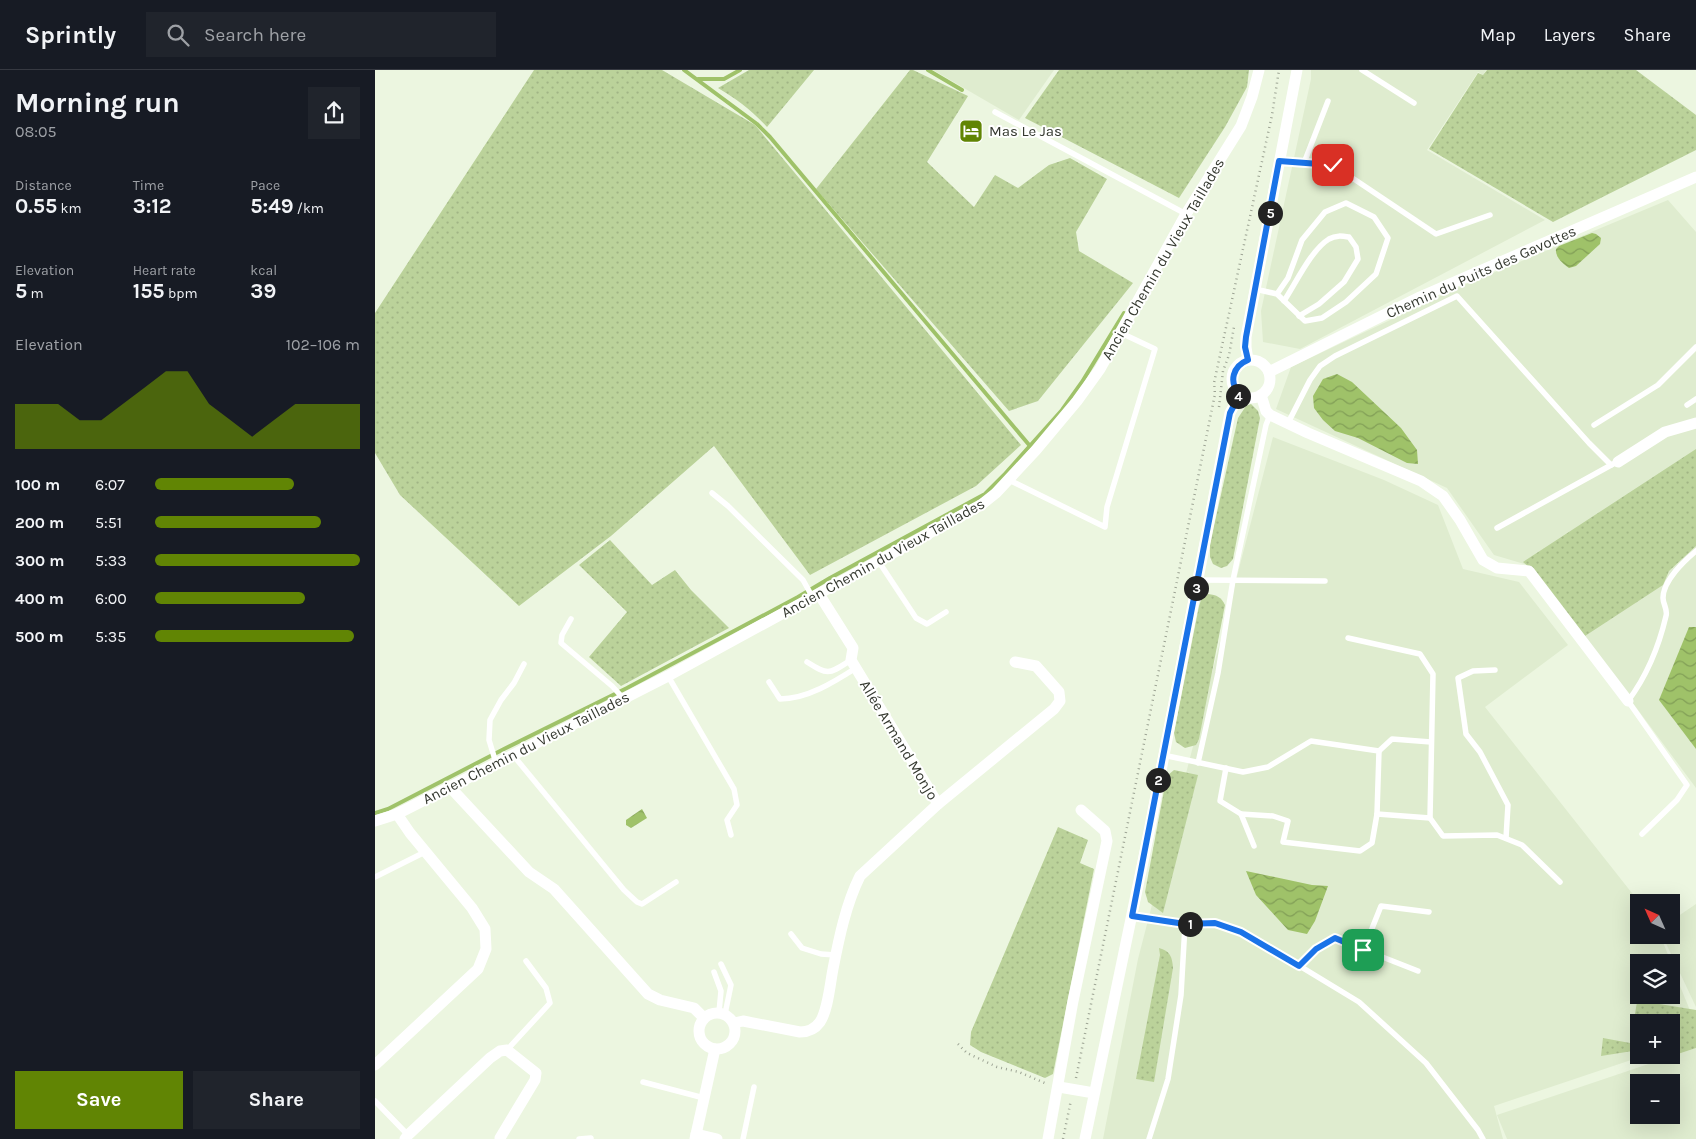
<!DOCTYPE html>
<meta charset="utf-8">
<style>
:root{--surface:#171b24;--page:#20242c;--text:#f1f3f6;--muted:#9ea1a6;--line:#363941;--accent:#618504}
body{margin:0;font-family:Karla,sans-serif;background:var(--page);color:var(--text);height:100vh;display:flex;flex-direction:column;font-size:19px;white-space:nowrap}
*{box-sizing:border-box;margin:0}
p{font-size:16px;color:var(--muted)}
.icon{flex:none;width:28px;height:28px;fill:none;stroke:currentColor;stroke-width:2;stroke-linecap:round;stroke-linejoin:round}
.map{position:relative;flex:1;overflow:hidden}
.details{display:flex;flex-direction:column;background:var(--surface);width:375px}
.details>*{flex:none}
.needle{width:32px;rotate:315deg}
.fabs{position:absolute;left:1255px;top:824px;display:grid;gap:10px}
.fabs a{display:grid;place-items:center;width:50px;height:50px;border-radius:0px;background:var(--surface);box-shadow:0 5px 20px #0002;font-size:25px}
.pin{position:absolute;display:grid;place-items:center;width:42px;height:42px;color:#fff;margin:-21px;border-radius:10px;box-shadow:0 2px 8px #0006}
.km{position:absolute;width:25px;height:25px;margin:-12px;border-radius:50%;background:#222;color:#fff;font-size:14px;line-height:25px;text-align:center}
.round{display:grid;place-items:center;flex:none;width:52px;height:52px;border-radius:0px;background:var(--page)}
.summary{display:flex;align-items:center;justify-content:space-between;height:85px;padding:0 15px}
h1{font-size:28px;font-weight:700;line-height:38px}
.stats{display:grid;grid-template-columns:repeat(3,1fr);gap:8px;height:85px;padding:5px 15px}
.stats div{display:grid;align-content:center}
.stats b{font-size:21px;font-weight:700}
.stats small{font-size:14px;font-weight:400}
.stats p{font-size:14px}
.chart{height:140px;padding:10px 15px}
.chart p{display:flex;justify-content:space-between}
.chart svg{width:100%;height:90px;margin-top:5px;fill:var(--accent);opacity:.7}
.cta{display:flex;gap:10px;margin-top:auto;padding:10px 15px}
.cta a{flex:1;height:58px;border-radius:0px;background:var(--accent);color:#fff;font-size:20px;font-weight:700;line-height:58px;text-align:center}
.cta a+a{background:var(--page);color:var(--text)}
ul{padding:0 15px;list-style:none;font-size:16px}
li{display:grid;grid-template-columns:80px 60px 1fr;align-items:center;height:38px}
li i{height:12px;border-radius:6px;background:var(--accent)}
header{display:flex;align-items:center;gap:30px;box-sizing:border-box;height:70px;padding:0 25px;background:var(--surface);border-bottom:1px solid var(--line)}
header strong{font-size:24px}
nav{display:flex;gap:28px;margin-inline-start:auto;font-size:18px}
.search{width:350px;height:45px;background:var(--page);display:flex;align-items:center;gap:12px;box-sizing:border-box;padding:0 18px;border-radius:0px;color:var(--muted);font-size:19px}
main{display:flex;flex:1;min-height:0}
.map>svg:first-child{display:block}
</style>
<header>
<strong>Sprintly</strong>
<div class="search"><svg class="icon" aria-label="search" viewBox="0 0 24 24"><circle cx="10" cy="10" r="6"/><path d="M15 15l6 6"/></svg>Search here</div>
<nav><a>Map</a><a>Layers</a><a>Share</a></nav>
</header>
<main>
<section class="details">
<div class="summary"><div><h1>Morning run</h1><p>08:05</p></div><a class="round"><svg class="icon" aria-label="share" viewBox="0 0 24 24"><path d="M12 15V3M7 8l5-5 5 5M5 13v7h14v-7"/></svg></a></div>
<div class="stats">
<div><p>Distance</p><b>0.55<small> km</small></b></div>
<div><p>Time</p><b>3:12</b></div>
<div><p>Pace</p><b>5:49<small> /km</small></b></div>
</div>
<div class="stats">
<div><p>Elevation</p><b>5<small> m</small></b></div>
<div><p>Heart rate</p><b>155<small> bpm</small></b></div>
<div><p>kcal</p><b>39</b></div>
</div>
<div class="chart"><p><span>Elevation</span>102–106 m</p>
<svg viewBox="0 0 160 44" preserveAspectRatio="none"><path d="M0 44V22L10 22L20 22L30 30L40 30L50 22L60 14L70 6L80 6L90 22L100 30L110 38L120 30L130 22L140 22L150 22L160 22V44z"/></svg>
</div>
<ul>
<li><b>100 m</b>6:07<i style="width:68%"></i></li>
<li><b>200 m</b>5:51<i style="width:81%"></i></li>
<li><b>300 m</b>5:33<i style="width:100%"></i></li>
<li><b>400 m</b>6:00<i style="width:73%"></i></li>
<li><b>500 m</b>5:35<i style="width:97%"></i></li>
</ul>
<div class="cta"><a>Save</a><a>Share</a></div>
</section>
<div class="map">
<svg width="1321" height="1069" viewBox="0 0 1321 1069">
<defs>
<pattern id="grass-dots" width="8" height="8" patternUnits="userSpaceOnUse" patternTransform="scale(1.25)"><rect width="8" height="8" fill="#bbd29a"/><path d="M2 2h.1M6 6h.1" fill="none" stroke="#a1b585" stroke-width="1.8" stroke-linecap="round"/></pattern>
<pattern id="water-waves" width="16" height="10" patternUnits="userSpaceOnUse" patternTransform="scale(1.25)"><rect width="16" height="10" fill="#9fc269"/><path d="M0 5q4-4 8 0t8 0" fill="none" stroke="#829f57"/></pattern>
</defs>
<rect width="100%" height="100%" fill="#ecf6e0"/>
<!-- built -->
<g fill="#dfeccf" fill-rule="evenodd">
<polygon points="558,0 679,0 644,50"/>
<polygon points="936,0 1111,0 1108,5 1103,2 1052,80 1170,150 925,279 888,272 886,241 936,9"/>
<polygon points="1293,130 1321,162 1321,718 1156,496 1119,485 1072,418 901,339 916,297 1089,215"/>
<polygon points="898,367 1009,410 1063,435 1088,499 1144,512 1193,575 1110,637 1264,832 1264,865 1285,865 1296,892 1264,892 1264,925 1296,925 1296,894 1321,955 1296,952 1264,952 1264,985 1271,985 1119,1036 1128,1069 728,1069 763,889"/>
<polygon points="1321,834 1321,937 1287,865 1296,865 1296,851"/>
<path d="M1321,978V1069H1132L1122,1045ZM1264,1012H1296V1045H1264Z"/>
</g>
<!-- grass -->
<g fill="url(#grass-dots)">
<polygon points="159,0 287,0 380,55 646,375 601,416 435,505 339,376 236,466 144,536 25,425 0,383 0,243"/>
<path d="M374,0H439L392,57C377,41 362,29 343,18Z"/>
<polygon points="535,0 538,0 593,26 552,92 599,137 620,105 643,118 674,95 695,88 732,109 701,162 704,181 758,213 663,331 634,341 441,119"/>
<polygon points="684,0 874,0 872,17 850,57 804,128 650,48"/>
<polygon points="1112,0 1261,0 1321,45 1321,80 1178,152 1054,79 1103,3 1108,5"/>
<polygon points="876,334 883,341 885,348 858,489 852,496 846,498 838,494 835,487 835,474 863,348 871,336"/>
<polygon points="1321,379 1321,476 1294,501 1288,515 1210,566 1155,498 1148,492"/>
<polygon points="235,470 277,515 300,500 316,520 354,558 246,616 214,587 252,542 204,495"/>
<path d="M833,524C842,525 846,527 850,535L824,669L821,675L810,678L801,672L799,663L824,536L826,530Z"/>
<polygon points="799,700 823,705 788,843 773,832 770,822 790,715 793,705"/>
<polygon points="683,757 713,770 705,793 719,799 678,1004 670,1008 606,982 595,975 596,962"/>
<path d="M784,878C795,881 797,886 798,898L779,1012L761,1009L785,885Z"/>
<polygon points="1266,931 1321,940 1321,978 1300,985 1296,984 1296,952 1264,952 1264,980 1226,986 1228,968 1255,973 1262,932"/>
</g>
<!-- water -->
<g fill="url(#water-waves)">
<path d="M1217,163L1221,164L1226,168L1225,174L1201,196L1194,198C1188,194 1180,187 1181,179L1184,176Z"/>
<polygon points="962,304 977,312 1026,358 1042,380 1043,394 1032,393 983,368 960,361 948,350 939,338 938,326 948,309"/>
<polygon points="1314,557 1321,557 1321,679 1284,630"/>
<polygon points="267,739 272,748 256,758 251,755 251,750"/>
<polygon points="871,801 937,815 953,816 940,851 932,864 913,860 881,825"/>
</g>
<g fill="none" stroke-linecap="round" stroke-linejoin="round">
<!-- stream -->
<g stroke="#9fc269" stroke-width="4">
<polyline points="309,0 382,54 395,67 655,376"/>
<polyline points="553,0 587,20"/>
<polyline points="323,9 349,9 365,0"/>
<polyline points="0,743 13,739 129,679 252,618 423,527 455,508 610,424 629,405 687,340 707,312 749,243"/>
</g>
<!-- path -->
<g stroke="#9da494" stroke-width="2.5" stroke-dasharray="1 4" stroke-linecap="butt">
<polyline points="844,337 848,301 854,285 859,257"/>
<polyline points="583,974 592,983 622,997 644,1002 672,1014"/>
<polyline points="701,1008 840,324 839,313 897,45 904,0"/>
<polyline points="688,1069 696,1030"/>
</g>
<!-- service -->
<g stroke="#fff" stroke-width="5.5">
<polyline points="987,0 1039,33"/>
<polyline points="620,42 811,144"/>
<polyline points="904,91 958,95 1061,164 1115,145"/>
<polyline points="929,93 953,31"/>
<polyline points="880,219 902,224 930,251 947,248 971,232 1001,204 1013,168 999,147 971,133 950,142 927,170 913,208 902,224"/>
<path d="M909,231C921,213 936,180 954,169C961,165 967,166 974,167L981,177L983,189L969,212L944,234L924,246"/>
<polyline points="1312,335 1321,329"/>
<polyline points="913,353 935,310 945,296 960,286 1082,226 1214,373 1236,395"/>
<polyline points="1219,355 1283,315 1321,277"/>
<polyline points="634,410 730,457 732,437 780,279 746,263"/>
<polyline points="337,423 353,436 428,510 438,528"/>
<polyline points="1122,458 1238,394"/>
<polyline points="504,492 541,548 552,554 571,542"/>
<polyline points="822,510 950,511"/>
<polyline points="196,549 187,565 186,573 237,616 248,628"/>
<polyline points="973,568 1045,584 1058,604 1055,748 1068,766 1122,765 1147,775 1185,812"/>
<path d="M432,592C454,606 454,604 476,590"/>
<polyline points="1120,600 1098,601 1083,608 1091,664 1105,682 1133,735 1131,768"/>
<polyline points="293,606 359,719 362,735 352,750 356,765"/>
<path d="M394,612L405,629C432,629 459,612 481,598"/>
<polyline points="1004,681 1017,669 1056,672"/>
<polyline points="138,685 249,820 262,832 267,834 301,812"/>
<polyline points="788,685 868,702 893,697 936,671 1004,681 1002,744 1055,748"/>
<polyline points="121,693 114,670 115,650 126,630 139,613 149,594"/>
<polyline points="823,693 843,603 858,510 891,355 895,345"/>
<polyline points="851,698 845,731 866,744 879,776"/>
<polyline points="866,744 898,746 913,751 908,772 985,781 997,773 1002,744"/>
<path d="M1267,764L1302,730L1312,715L1253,631C1271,607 1284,576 1291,546C1293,540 1288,534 1288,528C1288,511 1309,491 1321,481"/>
<polyline points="0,807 50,782"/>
<polyline points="757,846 810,855 806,925 793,1009 774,1069"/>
<polyline points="810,855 840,853 865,862 885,872 984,932 1051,993 1103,1060 1108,1069"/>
<polyline points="416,864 427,878 446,884 461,885"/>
<polyline points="988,881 1006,836 1054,842"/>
<polyline points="346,894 356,915 350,944"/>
<polyline points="924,896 941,879 959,868 1043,901"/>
<polyline points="339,902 346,921 344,942"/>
<polyline points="132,980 175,933 171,918 151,891"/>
<polyline points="268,1012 329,1028"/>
<polyline points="0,1031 33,1065"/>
<polyline points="204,1069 216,1068"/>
<polyline points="368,1069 379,1017"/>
</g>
<!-- minor -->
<g stroke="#fff" stroke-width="11">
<polyline points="873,290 871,277 871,267 922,0"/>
<circle cx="876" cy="309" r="19"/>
<polyline points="894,302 1045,227 1321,107"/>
<polyline points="886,325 891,341 895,345 933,363 1046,411 1068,426 1085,450 1108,490 1122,498 1154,501 1253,631"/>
<polyline points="1243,392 1290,362 1321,353"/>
<polyline points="75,717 154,802 179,819 273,924 285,930 319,938 329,948"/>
<polyline points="563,734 679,639 685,631 684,622 661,596 640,592"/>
<polyline points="0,751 22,744 293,606 606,435 621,423 661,380 702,331 725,299 811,144 866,56 877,27 884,0"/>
<circle cx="342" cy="961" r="18"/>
<path d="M359,953L368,951L425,962C433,962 440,959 445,952C453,940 455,914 458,899C464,868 471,834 485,806L563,734L476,590L478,578L444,524"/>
<polyline points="0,995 103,899 111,879 110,859 97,838 35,763 22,744"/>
<polyline points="684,1017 719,1023"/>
<polyline points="321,1064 342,1069"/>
<polyline points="30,1069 33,1065 115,988 125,981 132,980 161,1003 160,1010 125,1068"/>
<polyline points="320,1069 340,979"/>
<polyline points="673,1069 698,931 732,771 730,761 706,740"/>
<polyline points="710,1069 775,758 855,343 865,324"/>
</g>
</g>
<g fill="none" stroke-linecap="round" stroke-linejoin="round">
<!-- route casing -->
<g stroke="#fff" stroke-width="10">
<path id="route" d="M958,95L904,91L871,267L870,277L873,290C858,296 853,312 865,324L855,343L757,846L810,854L840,853L866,862L924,896L941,879L960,868L988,880"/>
</g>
<!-- route -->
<use href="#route" stroke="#1a73e8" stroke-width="6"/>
</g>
<!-- icons -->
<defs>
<g id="hotel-square" transform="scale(1.25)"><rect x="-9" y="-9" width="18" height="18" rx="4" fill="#618504" stroke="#fff"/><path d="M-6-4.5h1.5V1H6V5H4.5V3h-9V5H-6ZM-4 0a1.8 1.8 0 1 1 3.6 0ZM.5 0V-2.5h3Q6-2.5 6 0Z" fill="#fff"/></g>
</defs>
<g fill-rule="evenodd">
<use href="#hotel-square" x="596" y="61"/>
</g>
<g text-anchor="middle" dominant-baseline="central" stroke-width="4" stroke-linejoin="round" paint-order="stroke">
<!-- poi labels -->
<g font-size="15" fill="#353930" stroke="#fff" text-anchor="start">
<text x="614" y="61">Mas Le Jas</text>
</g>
<!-- street labels -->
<g font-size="15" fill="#353930" stroke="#fff">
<text transform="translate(788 189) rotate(-60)">Ancien Chemin du Vieux Taillades</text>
<text transform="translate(1106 202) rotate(-24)">Chemin du Puits des Gavottes</text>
<text transform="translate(508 488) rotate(-29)">Ancien Chemin du Vieux Taillades</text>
<text transform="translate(524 670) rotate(59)">Allée Armand Monjo</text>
<text transform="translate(151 678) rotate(-27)">Ancien Chemin du Vieux Taillades</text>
</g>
</g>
</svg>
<div class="fabs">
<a><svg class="needle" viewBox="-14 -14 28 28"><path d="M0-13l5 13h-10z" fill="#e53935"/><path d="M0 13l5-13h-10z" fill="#9ea1a6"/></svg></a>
<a><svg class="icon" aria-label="layers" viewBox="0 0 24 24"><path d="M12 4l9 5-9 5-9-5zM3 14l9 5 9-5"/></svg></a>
<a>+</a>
<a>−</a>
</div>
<div class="pin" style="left:988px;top:880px;background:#1e9e55"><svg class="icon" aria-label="arrive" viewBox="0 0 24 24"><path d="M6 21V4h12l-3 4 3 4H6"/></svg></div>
<div class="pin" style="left:958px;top:95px;background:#d93025"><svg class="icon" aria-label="check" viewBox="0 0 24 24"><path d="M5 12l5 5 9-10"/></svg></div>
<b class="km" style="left:815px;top:854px">1</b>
<b class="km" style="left:783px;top:710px">2</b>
<b class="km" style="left:821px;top:518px">3</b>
<b class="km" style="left:863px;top:326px">4</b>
<b class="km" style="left:895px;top:143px">5</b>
</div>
</main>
